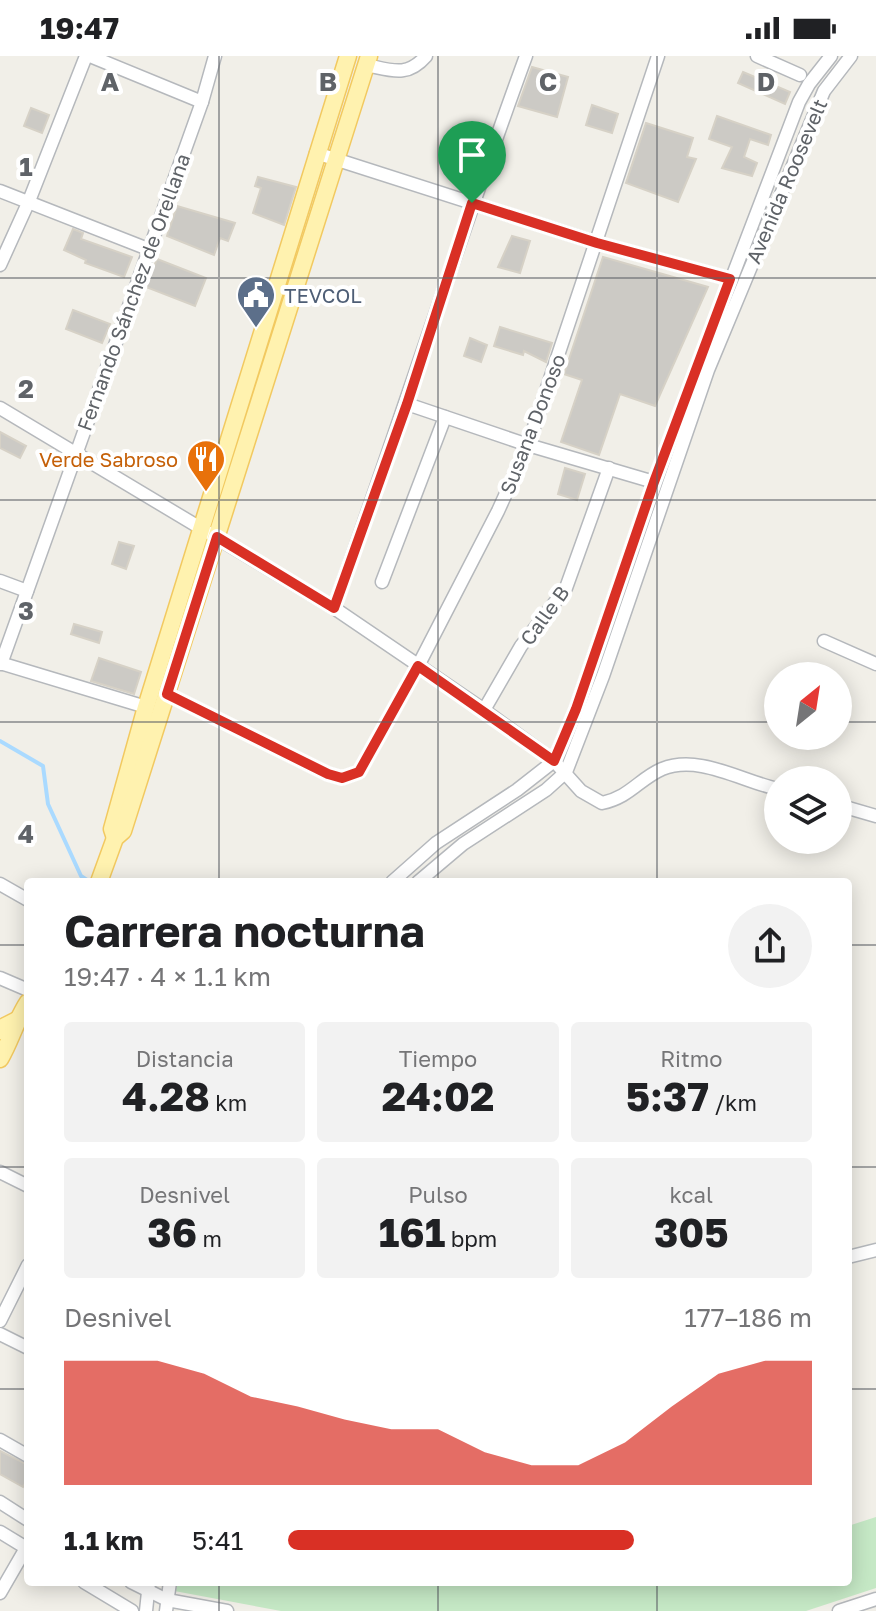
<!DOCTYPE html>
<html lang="es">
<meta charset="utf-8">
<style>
:root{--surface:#fff;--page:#f2f2f2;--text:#202124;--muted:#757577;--accent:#d93025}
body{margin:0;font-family:"Golos Text",sans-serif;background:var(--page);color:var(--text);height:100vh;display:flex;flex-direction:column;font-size:30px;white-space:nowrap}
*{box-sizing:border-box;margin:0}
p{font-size:26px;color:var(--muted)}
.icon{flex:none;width:44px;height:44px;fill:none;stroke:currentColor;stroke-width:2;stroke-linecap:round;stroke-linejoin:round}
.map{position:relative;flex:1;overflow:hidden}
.side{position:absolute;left:24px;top:822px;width:828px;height:708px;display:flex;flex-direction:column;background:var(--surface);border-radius:8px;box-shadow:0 4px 20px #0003}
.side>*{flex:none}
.needle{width:52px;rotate:30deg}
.fabs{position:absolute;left:764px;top:606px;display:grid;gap:16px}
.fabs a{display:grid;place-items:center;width:88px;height:88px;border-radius:50%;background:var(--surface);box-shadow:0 4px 20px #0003;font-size:40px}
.pin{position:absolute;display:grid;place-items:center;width:68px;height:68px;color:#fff;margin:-82px -34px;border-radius:50% 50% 50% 0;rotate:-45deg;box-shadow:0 0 8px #0007}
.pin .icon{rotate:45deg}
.round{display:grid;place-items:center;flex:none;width:84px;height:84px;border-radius:42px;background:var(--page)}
.headline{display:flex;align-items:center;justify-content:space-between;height:136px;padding:0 40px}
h1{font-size:44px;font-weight:700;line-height:60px}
.stats{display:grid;grid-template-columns:repeat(3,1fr);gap:12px;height:136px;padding:8px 40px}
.stats div{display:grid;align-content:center;border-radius:8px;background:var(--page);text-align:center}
.stats b{font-size:40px;font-weight:700}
.stats small{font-size:22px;font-weight:400}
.stats p{font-size:22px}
.chart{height:224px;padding:16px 40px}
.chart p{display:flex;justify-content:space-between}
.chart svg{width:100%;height:144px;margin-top:8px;fill:var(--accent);opacity:.7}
ul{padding:0 40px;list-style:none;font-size:26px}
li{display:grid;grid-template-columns:128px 96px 1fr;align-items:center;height:60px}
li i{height:20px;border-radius:10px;background:var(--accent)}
.status{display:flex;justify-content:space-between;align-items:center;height:56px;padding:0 40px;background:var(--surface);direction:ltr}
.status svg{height:22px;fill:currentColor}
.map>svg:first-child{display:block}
</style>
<div class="status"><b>19:47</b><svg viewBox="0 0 49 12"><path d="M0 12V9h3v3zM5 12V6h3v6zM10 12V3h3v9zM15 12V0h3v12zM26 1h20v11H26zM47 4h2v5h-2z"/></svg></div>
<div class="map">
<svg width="876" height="1555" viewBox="0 0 876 1555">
<rect width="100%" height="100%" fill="#f1efe8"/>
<!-- green -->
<polygon fill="#c5e8c5" points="876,1461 876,1532 806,1555 281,1555 169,1534 170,1526 663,1526 673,1528 680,1526 848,1526 848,1470"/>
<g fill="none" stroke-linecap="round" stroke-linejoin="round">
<!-- stream -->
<polyline stroke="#aadaff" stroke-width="4" points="0,685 43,710 48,748 81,820 90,826"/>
</g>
<!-- building -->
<g fill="#cccac5" stroke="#d6d1c6" stroke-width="2">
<polygon points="532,11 568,21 557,61 518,50"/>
<polygon points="743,16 790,36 785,48 738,27"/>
<polygon points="592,49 618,58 612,77 586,69"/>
<polygon points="31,52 49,59 42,77 24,70"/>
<polygon points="717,60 771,79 768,89 750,83 744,101 757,107 752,120 722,112 732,91 709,83"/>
<polygon points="646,67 693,82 687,101 696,103 678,146 626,127"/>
<polygon points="258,121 296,131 284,169 253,157 261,132 255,130"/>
<polygon points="177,150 235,167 228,185 220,182 214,199 167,180"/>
<polygon points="73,173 83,177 81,183 132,201 124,221 85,207 86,204 64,194"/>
<polygon points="512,180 530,185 520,217 498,211"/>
<polygon points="603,201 708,231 655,350 620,338 599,399 561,386 582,324 564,318"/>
<polygon points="157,203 206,222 195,250 146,231"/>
<polygon points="73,254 110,268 102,287 66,273"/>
<polygon points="500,271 552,287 546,306 524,295 523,299 494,290"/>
<polygon points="470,282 487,289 481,306 464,300"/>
<polygon points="0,376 26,390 20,402 0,392"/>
<polygon points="565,412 585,418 577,444 558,438"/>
<polygon points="119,486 134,490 126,513 112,508"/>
<polygon points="74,568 102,576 99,587 71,578"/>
<polygon points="99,602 141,616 134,638 91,625"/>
<polygon points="0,1395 28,1409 28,1422 23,1431 0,1418"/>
</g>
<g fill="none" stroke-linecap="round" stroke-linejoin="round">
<!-- minor casing -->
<g stroke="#b5b8bc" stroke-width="15">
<g id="minor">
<polyline points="90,0 202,46"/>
<polyline points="757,0 800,19"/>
<path d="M366,9C391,14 407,22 426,0"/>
<polyline points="316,97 597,187 730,223"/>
<polyline points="0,135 148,193"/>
<polyline points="0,209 29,145 86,0"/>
<polyline points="407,348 528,389 654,426"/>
<path d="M0,352L334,552L484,654L554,705L581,735L602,747C630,741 639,723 662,713C699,698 741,725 778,733"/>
<polyline points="0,525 27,535"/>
<polyline points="382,526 445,361"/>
<path d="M334,552C399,369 459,183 526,0"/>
<polyline points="824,585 876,608"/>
<polyline points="0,607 146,651"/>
<polyline points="1,608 202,46 215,0"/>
<polyline points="167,638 328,718 342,722 359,716 418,610 498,455 528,389 658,0"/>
<polyline points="484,654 521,590 566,532 609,412"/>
<polyline points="838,749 876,760"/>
<polyline points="392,826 436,787 517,734 554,705 576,653 654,426 799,46 809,28 831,0"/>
<polyline points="418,826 463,788 546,734 566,716 603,620 708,314 824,35 851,0"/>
<polyline points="0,828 28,844"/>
<polyline points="0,922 28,934"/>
<polyline points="0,1116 28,1130"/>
<polyline points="848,1201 876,1194"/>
<polyline points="0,1265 28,1209"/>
<polyline points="0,1278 28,1292"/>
<polyline points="0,1384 28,1400"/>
<polyline points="0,1446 28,1464"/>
<polyline points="0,1476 28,1493"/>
<polyline points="84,1526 132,1555"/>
<polyline points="131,1526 167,1544 227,1555"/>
<polyline points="0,1537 26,1492"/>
<polyline points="146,1555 149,1526"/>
<polyline points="166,1555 170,1526"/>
<polyline points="839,1555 876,1543"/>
</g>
</g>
<!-- major casing -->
<g stroke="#f2c960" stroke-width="19">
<g id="major">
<polyline points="115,782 112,773 146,651 348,0"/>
<polyline points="99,826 115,782 123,775 369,0"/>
<polyline points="0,975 3,971 17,964"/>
<path d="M0,1003C11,984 16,964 28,946"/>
</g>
</g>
<!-- minor -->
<use href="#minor" stroke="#fff" stroke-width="12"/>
<!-- major -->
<use href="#major" stroke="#fff2af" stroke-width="16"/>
</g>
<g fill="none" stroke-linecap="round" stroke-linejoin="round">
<!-- route casing -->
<g stroke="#fff" stroke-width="16">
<polygon id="route" points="472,147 597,187 730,223 654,426 576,653 554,705 418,610 359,716 342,722 328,718 167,638 217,481 334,552 407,348"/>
</g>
<!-- route -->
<use href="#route" stroke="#d93025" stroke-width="10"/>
</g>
<!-- grid -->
<path fill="none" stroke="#5f6368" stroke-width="2" stroke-opacity="0.55" d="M219,0V826M438,0V826M657,0V826M0,222H876M0,444H876M0,666H778M838,666H876M0,889H28M848,889H876M0,1111H28M848,1111H876M0,1333H28M848,1333H876M219,1526V1555M438,1526V1555M657,1526V1555"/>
<!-- icons -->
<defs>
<g id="civic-pin" transform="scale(2)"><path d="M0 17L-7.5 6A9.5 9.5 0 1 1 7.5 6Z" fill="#5c6f8a" stroke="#fff"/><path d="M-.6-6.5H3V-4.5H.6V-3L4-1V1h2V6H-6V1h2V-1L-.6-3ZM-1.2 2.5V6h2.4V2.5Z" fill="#fff"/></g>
<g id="restaurant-pin" transform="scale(2)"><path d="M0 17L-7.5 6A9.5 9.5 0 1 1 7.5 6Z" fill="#e8710a" stroke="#fff"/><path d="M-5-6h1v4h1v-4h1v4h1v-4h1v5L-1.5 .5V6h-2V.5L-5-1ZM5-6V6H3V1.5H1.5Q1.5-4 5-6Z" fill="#fff"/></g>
</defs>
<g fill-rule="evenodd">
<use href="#civic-pin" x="256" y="239"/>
<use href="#restaurant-pin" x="206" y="403"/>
</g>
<g text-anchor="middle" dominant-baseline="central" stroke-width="8" stroke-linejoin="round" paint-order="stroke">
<!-- street labels -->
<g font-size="20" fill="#5f6368" stroke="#fff">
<text transform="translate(786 125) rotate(-67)">Avenida Roosevelt</text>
<text transform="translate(133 236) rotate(-70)">Fernando Sánchez de Orellana</text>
<text transform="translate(532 368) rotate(-69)">Susana Donoso</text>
<text transform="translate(544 559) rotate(-54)">Calle B</text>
</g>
<!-- service labels -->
<g font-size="20" fill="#4e5e75" stroke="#fff" text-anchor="start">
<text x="284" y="239">TEVCOL</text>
</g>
<!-- food labels -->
<g font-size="20" fill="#c56008" stroke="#fff" text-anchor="end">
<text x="178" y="403">Verde Sabroso</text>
</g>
</g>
<g font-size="26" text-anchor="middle" font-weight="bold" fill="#5f6368" stroke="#fff" stroke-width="8" stroke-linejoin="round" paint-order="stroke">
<text x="110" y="35">A</text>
<text x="328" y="35">B</text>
<text x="548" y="35">C</text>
<text x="766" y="35">D</text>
<text x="26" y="120">1</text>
<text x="26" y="342">2</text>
<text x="26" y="564">3</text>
<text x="26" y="787">4</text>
</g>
</svg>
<div class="fabs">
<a><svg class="needle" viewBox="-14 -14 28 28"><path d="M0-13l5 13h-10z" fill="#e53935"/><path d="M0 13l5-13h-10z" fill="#757577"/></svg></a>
<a><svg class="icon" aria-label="layers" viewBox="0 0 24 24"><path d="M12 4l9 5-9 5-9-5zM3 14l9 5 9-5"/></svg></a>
</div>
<div class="pin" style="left:472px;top:147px;background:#1e9e55"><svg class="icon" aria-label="arrive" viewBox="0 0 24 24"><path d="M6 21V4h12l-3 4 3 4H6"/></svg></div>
<section class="side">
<div class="headline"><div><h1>Carrera nocturna</h1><p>19:47 · 4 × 1.1 km</p></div><a class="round"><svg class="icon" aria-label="share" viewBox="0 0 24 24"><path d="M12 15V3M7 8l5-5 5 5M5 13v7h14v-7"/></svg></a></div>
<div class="stats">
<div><p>Distancia</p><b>4.28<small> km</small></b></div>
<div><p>Tiempo</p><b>24:02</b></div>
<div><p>Ritmo</p><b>5:37<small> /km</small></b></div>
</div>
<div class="stats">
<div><p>Desnivel</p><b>36<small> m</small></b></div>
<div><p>Pulso</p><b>161<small> bpm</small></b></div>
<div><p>kcal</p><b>305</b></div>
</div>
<div class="chart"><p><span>Desnivel</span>177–186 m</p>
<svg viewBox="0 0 160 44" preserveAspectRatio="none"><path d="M0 44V6L10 6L20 6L30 10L40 17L50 20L60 24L70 27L80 27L90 34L100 38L110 38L120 31L130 20L140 10L150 6L160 6V44z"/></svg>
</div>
<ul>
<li><b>1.1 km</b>5:41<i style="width:66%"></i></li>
</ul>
</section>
</div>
